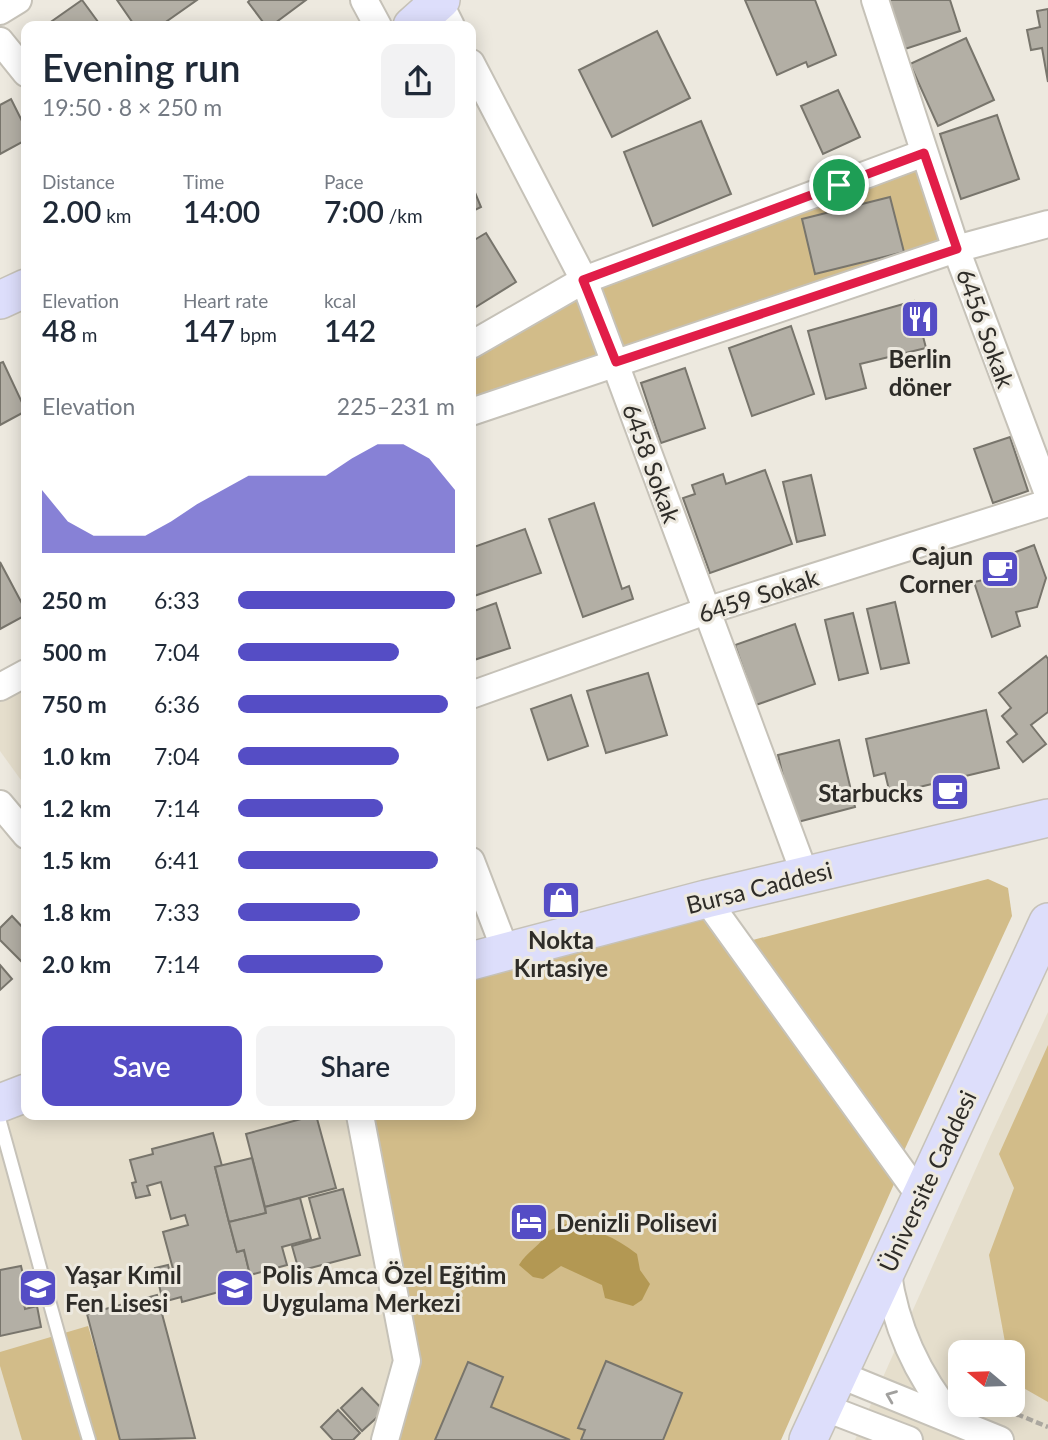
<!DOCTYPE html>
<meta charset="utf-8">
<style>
:root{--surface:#fff;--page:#f2f2f3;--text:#1f2937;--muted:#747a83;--accent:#554dc5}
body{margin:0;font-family:Lato,sans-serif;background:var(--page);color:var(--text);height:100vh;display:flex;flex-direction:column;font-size:26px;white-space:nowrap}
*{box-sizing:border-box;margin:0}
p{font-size:23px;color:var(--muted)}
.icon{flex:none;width:38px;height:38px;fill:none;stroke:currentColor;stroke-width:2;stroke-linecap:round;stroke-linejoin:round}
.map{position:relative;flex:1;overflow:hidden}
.panel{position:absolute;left:21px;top:21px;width:455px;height:1099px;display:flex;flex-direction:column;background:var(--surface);border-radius:14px;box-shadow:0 4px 18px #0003}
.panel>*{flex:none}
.needle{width:46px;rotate:289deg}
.fabs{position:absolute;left:948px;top:1340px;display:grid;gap:14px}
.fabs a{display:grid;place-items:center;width:77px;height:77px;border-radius:14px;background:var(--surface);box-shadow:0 4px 18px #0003;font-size:35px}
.pin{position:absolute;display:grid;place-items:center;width:60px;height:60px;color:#fff;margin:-30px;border:4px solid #fff;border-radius:50%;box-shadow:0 2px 7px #0007}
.round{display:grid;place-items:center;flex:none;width:74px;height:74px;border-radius:14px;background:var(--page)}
.headline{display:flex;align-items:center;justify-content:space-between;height:119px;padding:0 21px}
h1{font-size:38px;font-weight:600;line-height:52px}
.metrics{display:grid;grid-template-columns:repeat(3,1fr);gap:10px;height:119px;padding:7px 21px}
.metrics div{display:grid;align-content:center}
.metrics b{font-size:30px;font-weight:600}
.metrics small{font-size:19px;font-weight:400}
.metrics p{font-size:19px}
.chart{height:196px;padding:14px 21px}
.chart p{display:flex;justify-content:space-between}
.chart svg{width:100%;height:126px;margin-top:7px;fill:var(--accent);opacity:.7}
.primary-button{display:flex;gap:14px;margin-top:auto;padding:14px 21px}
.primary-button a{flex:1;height:80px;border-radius:14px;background:var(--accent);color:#fff;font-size:28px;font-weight:600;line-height:80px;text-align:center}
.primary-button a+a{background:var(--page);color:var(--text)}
ul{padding:0 21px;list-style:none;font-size:23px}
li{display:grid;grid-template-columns:112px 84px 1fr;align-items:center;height:52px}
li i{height:18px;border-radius:9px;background:var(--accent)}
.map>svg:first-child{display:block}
</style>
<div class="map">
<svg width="1048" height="1440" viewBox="0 0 1048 1440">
<rect width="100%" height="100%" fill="#ede9df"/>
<!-- built -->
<g fill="#e5decc" fill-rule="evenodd">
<polygon points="26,685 26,787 0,751 0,700"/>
<path d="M1048,1012V1440H855L990,1137ZM961,1353H1013V1405H961Z"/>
<polygon points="26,1112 26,1115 356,1115 407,1361 385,1440 0,1440 0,1121"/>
</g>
<!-- green -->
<g fill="#d2bc89">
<polygon points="924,153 956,249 471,414 471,345 584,280"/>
<polygon points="988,879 1008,888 1012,916 903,1153 749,941"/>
<polygon points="706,899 894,1184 781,1440 385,1440 407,1361 358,1115 471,1115 471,960"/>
<polygon points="1048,1045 1048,1402 1013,1382 1013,1353 1007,1353 989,1255 1014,1188 999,1154"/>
<polygon points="88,1326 122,1440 22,1440 0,1366 0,1352"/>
</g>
<!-- water -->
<path fill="#b39853" d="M566,1224C594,1228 615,1237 637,1254L640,1270L650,1284L642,1300L633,1306L605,1298L602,1285L561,1266L543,1279L533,1277L519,1265C527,1251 542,1245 548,1231Z"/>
<!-- building -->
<g fill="#b3afa5" stroke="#78756c" stroke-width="2">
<polygon points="82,0 101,26 45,26"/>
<polygon points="117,0 197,0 160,26 135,26"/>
<polygon points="250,0 306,0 271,26 266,26 248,2"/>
<polygon points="745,0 815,0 836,55 808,67 806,62 777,75"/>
<polygon points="889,0 950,0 960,31 905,49"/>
<polygon points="1048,9 1048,82 1042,48 1031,50 1027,30 1040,27 1037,11"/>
<polygon points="657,31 690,98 612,137 579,70"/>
<polygon points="966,38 994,100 938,126 910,64"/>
<polygon points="838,90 860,137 823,154 801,106"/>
<polygon points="11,99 26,129 26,140 0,154 0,105"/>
<polygon points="997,115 1019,179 961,199 940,134"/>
<polygon points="701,121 731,194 653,226 624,152"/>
<polygon points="471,183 481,207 471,212"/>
<polygon points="890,197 904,252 815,274 802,219"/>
<polygon points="486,233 516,282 471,310 471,242"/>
<polygon points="914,301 926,348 860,364 866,388 826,399 808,331"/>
<polygon points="791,326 814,394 752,416 729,348"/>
<polygon points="3,362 26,411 0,425 0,363"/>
<polygon points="685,368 705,428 661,443 641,383"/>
<polygon points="1010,437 1028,491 993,503 974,449"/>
<polygon points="765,470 792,544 710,573 683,498 695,494 692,485 723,474 726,484"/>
<polygon points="811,475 825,535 797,542 783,482"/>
<polygon points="594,503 622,589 629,586 633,599 583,617 549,519"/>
<polygon points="525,529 541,573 471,597 471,548"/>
<polygon points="1034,545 1046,578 1037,607 1016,612 1020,626 992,637 974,582 997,577 995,560"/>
<polygon points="0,562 26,611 26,615 0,629"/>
<polygon points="895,602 909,663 881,669 867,609"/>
<polygon points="496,603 510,648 471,661 471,612"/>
<polygon points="853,613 868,673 839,680 825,620"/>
<polygon points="795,624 815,684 756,705 735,645"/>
<polygon points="1046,656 1048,659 1048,712 1031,725 1046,744 1023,762 1007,742 1017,734 1002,716 1011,708 999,693"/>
<polygon points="648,673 667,735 606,753 587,691"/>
<polygon points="571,695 588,746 548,760 531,709"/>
<polygon points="986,710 999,768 890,794 885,773 874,776 866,739"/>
<polygon points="839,740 855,807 794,823 778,755"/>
<polygon points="12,916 26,931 26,958 22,962 0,940 0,928"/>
<polygon points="0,965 12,979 0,990"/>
<polygon points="316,1115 336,1188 265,1207 246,1134"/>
<polygon points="213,1133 222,1166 215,1167 229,1222 237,1252 244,1250 252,1283 182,1302 181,1297 163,1302 155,1268 168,1265 169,1269 173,1269 163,1232 188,1225 185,1215 171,1219 161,1182 147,1186 150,1195 136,1198 132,1183 136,1182 130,1160 153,1154 152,1149"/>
<polygon points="252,1158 266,1213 229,1222 215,1167"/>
<polygon points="343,1189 360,1255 299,1271 292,1246 320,1238 309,1198"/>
<polygon points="300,1198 311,1239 282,1247 287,1265 250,1275 244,1250 237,1252 229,1222 266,1213 265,1207"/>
<polygon points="21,1266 28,1296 23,1297 25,1309 37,1306 41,1327 0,1336 0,1270"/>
<polygon points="157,1295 195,1438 120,1440 87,1314"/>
<polygon points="606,1361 682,1393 663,1440 581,1440 585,1430 578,1428"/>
<polygon points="468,1362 503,1377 491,1407 570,1440 435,1440"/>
<polygon points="362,1388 384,1411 362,1431 341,1408"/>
<polygon points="338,1410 360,1433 353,1440 333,1440 321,1427"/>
</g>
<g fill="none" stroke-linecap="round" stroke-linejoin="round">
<!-- lane casing -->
<g stroke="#c6c2b8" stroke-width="16">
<path id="lane" d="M0,1122C30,1228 57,1335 89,1440"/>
</g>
<!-- street casing -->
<g stroke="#c6c2b8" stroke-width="30">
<g id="street">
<polyline points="364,0 378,26"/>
<polyline points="438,0 451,26"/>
<polyline points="875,0 956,249 1048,494"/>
<polyline points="0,11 18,0"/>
<polyline points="0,41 26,73"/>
<polyline points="471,63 584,280 805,875"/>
<polyline points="471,345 584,280 924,153"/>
<polyline points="471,412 956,249 1048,224"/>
<polyline points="0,687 26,673"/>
<polyline points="471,695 706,611 1048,503"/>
<polyline points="0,804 26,835"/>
<polyline points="471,861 506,952"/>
<polyline points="706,899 920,1196"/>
<polyline points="360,1115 407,1361 385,1440"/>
<path d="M887,1267C894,1326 917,1375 954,1420"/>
<polyline points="838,1374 1000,1440"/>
<polyline points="823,1407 909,1440"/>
</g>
</g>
<!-- secondary casing -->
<g stroke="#c6c2b8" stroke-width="40">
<g id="secondary">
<polyline points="412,26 441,0"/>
<polyline points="0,300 26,288"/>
<polyline points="471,961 706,899 1048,818"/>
<polyline points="0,1103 26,1093"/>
<polyline points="808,1440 1048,922"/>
</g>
</g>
<!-- path -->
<polyline stroke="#aba79f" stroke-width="4.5" stroke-dasharray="7 3.5" stroke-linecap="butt" points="1006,1414 1019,1415 1048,1427"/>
<!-- lane -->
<use href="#lane" stroke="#fff" stroke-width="12"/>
<!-- street -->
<use href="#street" stroke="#fff" stroke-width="26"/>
<!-- secondary -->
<use href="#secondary" stroke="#dddefb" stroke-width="37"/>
</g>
<!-- one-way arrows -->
<defs><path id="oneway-chevron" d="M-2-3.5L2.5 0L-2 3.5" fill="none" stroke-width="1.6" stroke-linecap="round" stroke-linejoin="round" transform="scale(1.75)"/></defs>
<use stroke="#a1a09e" href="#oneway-chevron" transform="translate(891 1396) rotate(-158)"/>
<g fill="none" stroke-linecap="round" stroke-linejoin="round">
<!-- route casing -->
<g stroke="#fff" stroke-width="14">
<polygon id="route" points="924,153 957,249 616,362 583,280"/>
</g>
<!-- route -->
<use href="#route" stroke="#e11d48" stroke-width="9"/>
</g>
<!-- icons -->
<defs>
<g id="restaurant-square" transform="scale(2.0125)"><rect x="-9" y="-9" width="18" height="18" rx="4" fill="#554dc5" stroke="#ede9df"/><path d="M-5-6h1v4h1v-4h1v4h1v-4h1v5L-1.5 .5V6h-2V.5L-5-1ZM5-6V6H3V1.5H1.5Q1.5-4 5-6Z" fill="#fff"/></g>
<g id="cafe-square" transform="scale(2.0125)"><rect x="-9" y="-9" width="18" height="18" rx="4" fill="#554dc5" stroke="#ede9df"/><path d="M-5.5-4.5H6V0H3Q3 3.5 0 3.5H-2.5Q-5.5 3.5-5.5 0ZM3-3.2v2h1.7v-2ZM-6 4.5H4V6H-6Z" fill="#fff"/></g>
<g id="shop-square" transform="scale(2.0125)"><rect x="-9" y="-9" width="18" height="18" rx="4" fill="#554dc5" stroke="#ede9df"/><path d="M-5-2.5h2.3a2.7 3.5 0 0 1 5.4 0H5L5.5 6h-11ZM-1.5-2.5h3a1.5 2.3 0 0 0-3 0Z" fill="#fff"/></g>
<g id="hotel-square" transform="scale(2.0125)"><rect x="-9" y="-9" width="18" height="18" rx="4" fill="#554dc5" stroke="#ede9df"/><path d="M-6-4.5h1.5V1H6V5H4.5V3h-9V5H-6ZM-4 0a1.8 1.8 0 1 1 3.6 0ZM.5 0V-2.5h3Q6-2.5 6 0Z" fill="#fff"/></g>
<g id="school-square" transform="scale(2.0125)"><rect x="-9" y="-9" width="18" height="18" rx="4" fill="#554dc5" stroke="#ede9df"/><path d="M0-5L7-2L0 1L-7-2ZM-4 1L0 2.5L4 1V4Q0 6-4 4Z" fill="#fff"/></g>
</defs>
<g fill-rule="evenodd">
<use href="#restaurant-square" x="920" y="319"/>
<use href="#cafe-square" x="1000" y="569"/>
<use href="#cafe-square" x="950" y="792"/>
<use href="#shop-square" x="561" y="900"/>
<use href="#hotel-square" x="529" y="1222"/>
<use href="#school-square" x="38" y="1288"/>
<use href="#school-square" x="235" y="1288"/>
</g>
<g text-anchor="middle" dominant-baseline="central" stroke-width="6" stroke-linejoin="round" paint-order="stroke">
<!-- street labels -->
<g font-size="24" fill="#2e2c28" stroke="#ede9df">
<text transform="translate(986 328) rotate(70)">6456 Sokak</text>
<text transform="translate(652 463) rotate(70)">6458 Sokak</text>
<text transform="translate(758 595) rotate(-18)">6459 Sokak</text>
<text transform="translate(759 887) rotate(-14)">Bursa Caddesi</text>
<text transform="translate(927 1181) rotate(-65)">Üniversite Caddesi</text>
</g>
<!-- poi labels -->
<g font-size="24" font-weight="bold" fill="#2e2c28" stroke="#ede9df" text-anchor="start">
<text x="920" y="358" text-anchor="middle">Berlin<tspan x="920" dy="28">döner</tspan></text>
<text x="973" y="555" text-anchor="end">Cajun<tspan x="973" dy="28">Corner</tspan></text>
<text x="923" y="792" text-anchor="end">Starbucks</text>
<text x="561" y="939" text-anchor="middle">Nokta<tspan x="561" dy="28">Kırtasiye</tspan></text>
<text x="556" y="1222">Denizli Polisevi</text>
<text x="65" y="1274">Yaşar Kımıl<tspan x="65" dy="28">Fen Lisesi</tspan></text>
<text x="262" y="1274">Polis Amca Özel Eğitim<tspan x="262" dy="28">Uygulama Merkezi</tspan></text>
</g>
</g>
</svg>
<div class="fabs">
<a><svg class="needle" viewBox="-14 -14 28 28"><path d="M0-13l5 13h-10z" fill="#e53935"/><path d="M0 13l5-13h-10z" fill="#747a83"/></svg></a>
</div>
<div class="pin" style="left:839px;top:185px;background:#1e9e55"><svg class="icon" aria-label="arrive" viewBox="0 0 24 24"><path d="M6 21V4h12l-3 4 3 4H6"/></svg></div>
<section class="panel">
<div class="headline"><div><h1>Evening run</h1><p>19:50 · 8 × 250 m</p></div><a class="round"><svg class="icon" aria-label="share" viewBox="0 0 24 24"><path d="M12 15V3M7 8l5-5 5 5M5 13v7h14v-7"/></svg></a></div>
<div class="metrics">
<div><p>Distance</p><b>2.00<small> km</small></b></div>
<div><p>Time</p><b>14:00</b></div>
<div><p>Pace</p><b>7:00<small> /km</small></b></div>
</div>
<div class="metrics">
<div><p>Elevation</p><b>48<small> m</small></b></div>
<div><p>Heart rate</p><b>147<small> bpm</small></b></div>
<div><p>kcal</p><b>142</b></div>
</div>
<div class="chart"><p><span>Elevation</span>225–231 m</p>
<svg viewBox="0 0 160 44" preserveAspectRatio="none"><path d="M0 44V22L10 33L20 38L30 38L40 38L50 33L60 27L70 22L80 17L90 17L100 17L110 17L120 11L130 6L140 6L150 11L160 22V44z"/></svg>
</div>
<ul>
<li><b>250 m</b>6:33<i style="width:100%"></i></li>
<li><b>500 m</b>7:04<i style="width:74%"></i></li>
<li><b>750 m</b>6:36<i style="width:97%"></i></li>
<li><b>1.0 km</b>7:04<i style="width:74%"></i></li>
<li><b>1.2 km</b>7:14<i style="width:67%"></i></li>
<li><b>1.5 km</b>6:41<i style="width:92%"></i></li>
<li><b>1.8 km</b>7:33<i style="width:56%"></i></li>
<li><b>2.0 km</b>7:14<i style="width:67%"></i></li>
</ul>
<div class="primary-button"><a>Save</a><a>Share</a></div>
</section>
</div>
